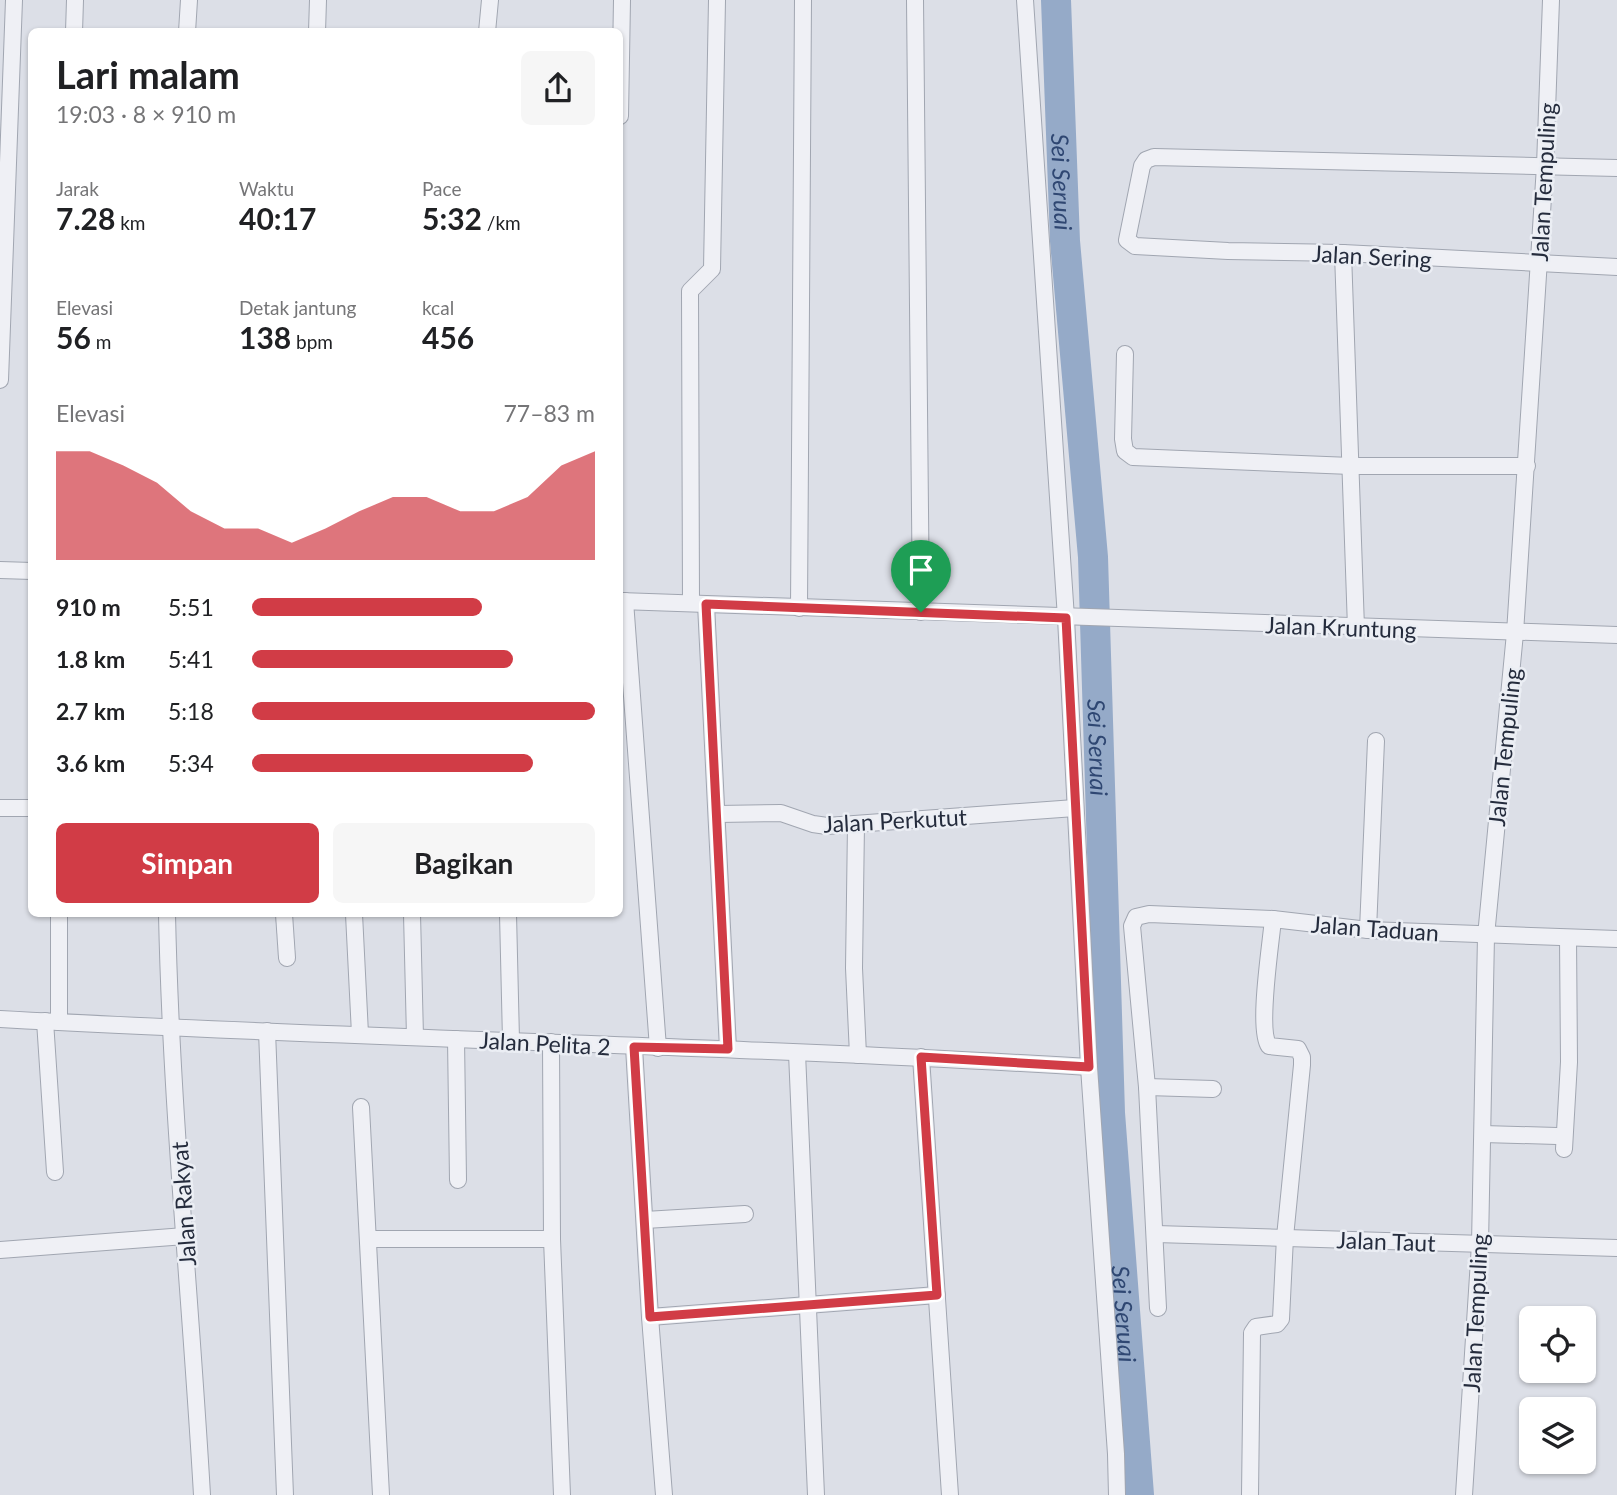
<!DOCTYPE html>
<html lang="id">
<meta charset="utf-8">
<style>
:root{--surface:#fff;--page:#f6f6f6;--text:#202124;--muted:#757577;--accent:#d13c46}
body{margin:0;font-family:Lato,sans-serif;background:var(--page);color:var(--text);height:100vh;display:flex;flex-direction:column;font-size:26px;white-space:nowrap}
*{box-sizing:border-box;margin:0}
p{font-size:23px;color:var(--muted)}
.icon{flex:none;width:38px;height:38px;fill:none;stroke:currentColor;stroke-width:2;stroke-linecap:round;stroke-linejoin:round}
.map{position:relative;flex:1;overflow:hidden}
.drawer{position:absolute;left:28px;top:28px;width:595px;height:889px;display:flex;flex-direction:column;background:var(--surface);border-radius:10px;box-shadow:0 2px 5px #0004}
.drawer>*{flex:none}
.tools{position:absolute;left:1519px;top:1306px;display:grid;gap:14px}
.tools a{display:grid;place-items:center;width:77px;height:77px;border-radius:10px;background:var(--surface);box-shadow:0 2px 5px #0004;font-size:35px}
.pin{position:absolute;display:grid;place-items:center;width:60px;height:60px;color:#fff;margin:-72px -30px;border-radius:50% 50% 50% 0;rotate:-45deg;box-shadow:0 0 7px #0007}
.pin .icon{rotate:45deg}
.round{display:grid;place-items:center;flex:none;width:74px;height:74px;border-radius:10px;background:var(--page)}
.headline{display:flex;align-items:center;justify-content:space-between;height:119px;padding:0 28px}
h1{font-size:38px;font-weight:700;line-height:52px}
.figures{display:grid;grid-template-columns:repeat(3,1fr);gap:10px;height:119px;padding:7px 28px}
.figures div{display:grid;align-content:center}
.figures b{font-size:30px;font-weight:700}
.figures small{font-size:19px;font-weight:400}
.figures p{font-size:19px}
.chart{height:196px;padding:14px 28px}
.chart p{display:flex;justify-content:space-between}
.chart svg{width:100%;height:126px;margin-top:7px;fill:var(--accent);opacity:.7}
.cta{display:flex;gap:14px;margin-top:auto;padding:14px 28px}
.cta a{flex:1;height:80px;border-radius:10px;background:var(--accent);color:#fff;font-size:28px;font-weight:700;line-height:80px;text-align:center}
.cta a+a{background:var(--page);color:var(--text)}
ul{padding:0 28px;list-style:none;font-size:23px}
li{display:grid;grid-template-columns:112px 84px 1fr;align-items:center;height:52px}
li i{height:18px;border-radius:9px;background:var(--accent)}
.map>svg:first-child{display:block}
</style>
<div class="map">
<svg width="1617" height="1495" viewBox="0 0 1617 1495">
<rect width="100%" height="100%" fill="#dcdfe7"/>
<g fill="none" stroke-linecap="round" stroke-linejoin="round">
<!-- river -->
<path stroke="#95aac8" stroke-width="30" id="s1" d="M1056,0L1065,241L1093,557L1110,1113L1139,1495"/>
<!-- minor casing -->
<g stroke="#a1a6b1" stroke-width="18">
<g id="minor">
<polyline points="915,0 921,612"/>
<polyline points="1025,0 1066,618 1089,1067 1116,1454 1117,1495"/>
<polyline points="74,32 75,0"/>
<polyline points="187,32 189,0"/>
<polyline points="317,32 318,0"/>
<polyline points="487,32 490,0"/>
<polyline points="620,116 622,0"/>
<polyline points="1617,168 1154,157 1146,160 1142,166 1127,240 1135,246 1228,251 1343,253 1617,267"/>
<polyline points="1343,253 1356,628"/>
<polyline points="1125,354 1123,439 1125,451 1133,457 1351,466 1527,466"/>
<polyline points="0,380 14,0"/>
<polyline points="0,570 32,571"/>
<polyline points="620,601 1617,635"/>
<polyline points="625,601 658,1048"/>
<polyline points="691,603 690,291 712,269 717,0"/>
<polyline points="706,604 728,1049"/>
<polyline points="799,608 803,0"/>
<polyline points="0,808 32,808"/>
<polyline points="718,814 781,813 813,824 827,826 1075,808"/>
<polyline points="856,824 854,968 858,1055"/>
<polyline points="59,914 59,1022"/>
<path d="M167,914C171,1108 191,1301 202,1495"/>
<polyline points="284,914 287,958"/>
<polyline points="354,914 360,1034"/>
<polyline points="412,914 415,1037"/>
<polyline points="508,914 511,1040"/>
<polyline points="1368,930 1376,741"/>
<path d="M0,1019C363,1039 726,1045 1089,1067"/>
<polyline points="45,1021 55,1172"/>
<polyline points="267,1031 285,1495"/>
<polyline points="456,1039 458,1180"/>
<polyline points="551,1042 552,1239 562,1495"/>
<polyline points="634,1047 650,1317 664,1495"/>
<polyline points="797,1053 816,1495"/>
<polyline points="921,1057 950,1495"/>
<polyline points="1147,1087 1213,1089"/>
<polyline points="361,1107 381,1495"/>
<polyline points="1483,1134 1557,1136"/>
<polyline points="1564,1149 1569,1062 1568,938"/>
<polyline points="645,1220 745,1214"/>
<polyline points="1156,1234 1617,1248"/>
<polyline points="369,1239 552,1239"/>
<polyline points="0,1250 185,1236"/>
<polyline points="1158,1308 1147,1087 1132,926 1136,917 1149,914 1273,919 1368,930 1617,939"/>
<polyline points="650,1317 937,1295"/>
<path d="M1250,1495L1252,1333L1256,1327L1277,1324L1281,1319L1285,1237L1302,1065V1057L1298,1049L1269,1046C1257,1030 1271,943 1273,919"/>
<polyline points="1464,1495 1480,1244 1486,936 1515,633 1545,166 1551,0"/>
</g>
</g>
<!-- minor -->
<use href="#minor" stroke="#eff0f5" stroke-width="16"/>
</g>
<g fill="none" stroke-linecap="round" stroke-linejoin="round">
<!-- route casing -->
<g stroke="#fff" stroke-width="14">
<polygon id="route" points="706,604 1066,618 1089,1067 921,1057 937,1295 650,1317 634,1047 728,1049"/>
</g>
<!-- route -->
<use href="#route" stroke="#d13c46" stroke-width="9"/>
</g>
<g text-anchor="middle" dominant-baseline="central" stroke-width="5" stroke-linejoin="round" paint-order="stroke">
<!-- street labels -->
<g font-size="23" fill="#252c3d" stroke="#ebeef4">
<text transform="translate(1543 182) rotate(-87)">Jalan Tempuling</text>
<text transform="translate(1372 256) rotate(3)">Jalan Sering</text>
<text transform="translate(1341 627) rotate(2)">Jalan Kruntung</text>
<text transform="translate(1504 747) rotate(-84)">Jalan Tempuling</text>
<text transform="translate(895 820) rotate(-3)">Jalan Perkutut</text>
<text transform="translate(1375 928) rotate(4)">Jalan Taduan</text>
<text transform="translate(545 1043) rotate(3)">Jalan Pelita 2</text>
<text transform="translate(183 1204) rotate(-94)">Jalan Rakyat</text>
<text transform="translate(1386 1241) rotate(2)">Jalan Taut</text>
<text transform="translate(1475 1313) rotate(-87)">Jalan Tempuling</text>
</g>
<!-- water labels -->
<g font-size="24" font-style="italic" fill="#2f4772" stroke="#ebeef4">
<text stroke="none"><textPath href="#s1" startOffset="182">Sei Seruai</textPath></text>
<text stroke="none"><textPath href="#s1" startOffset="749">Sei Seruai</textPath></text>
<text stroke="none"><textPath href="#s1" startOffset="1316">Sei Seruai</textPath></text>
</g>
</g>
</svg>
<div class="tools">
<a><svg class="icon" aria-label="locate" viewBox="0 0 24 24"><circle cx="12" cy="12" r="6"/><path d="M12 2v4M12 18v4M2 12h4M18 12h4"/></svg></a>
<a><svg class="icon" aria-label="layers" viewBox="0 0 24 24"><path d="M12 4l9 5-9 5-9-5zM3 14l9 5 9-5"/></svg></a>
</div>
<div class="pin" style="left:921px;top:612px;background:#1e9e55"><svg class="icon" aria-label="arrive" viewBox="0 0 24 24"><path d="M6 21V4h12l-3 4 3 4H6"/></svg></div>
<section class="drawer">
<div class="headline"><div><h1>Lari malam</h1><p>19:03 · 8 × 910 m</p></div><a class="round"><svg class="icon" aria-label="share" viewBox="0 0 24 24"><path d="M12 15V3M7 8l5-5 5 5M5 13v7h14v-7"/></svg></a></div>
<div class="figures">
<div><p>Jarak</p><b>7.28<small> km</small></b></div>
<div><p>Waktu</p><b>40:17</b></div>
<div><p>Pace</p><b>5:32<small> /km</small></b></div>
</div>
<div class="figures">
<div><p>Elevasi</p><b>56<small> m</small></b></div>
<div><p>Detak jantung</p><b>138<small> bpm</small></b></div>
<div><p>kcal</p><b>456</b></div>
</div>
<div class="chart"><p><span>Elevasi</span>77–83 m</p>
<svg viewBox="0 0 160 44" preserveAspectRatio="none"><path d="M0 44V6L10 6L20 11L30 17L40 27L50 33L60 33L70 38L80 33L90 27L100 22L110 22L120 27L130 27L140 22L150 11L160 6V44z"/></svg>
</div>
<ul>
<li><b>910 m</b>5:51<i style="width:67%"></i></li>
<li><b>1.8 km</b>5:41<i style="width:76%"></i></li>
<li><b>2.7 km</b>5:18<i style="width:100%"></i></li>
<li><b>3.6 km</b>5:34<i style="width:82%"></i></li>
</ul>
<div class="cta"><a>Simpan</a><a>Bagikan</a></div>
</section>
</div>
